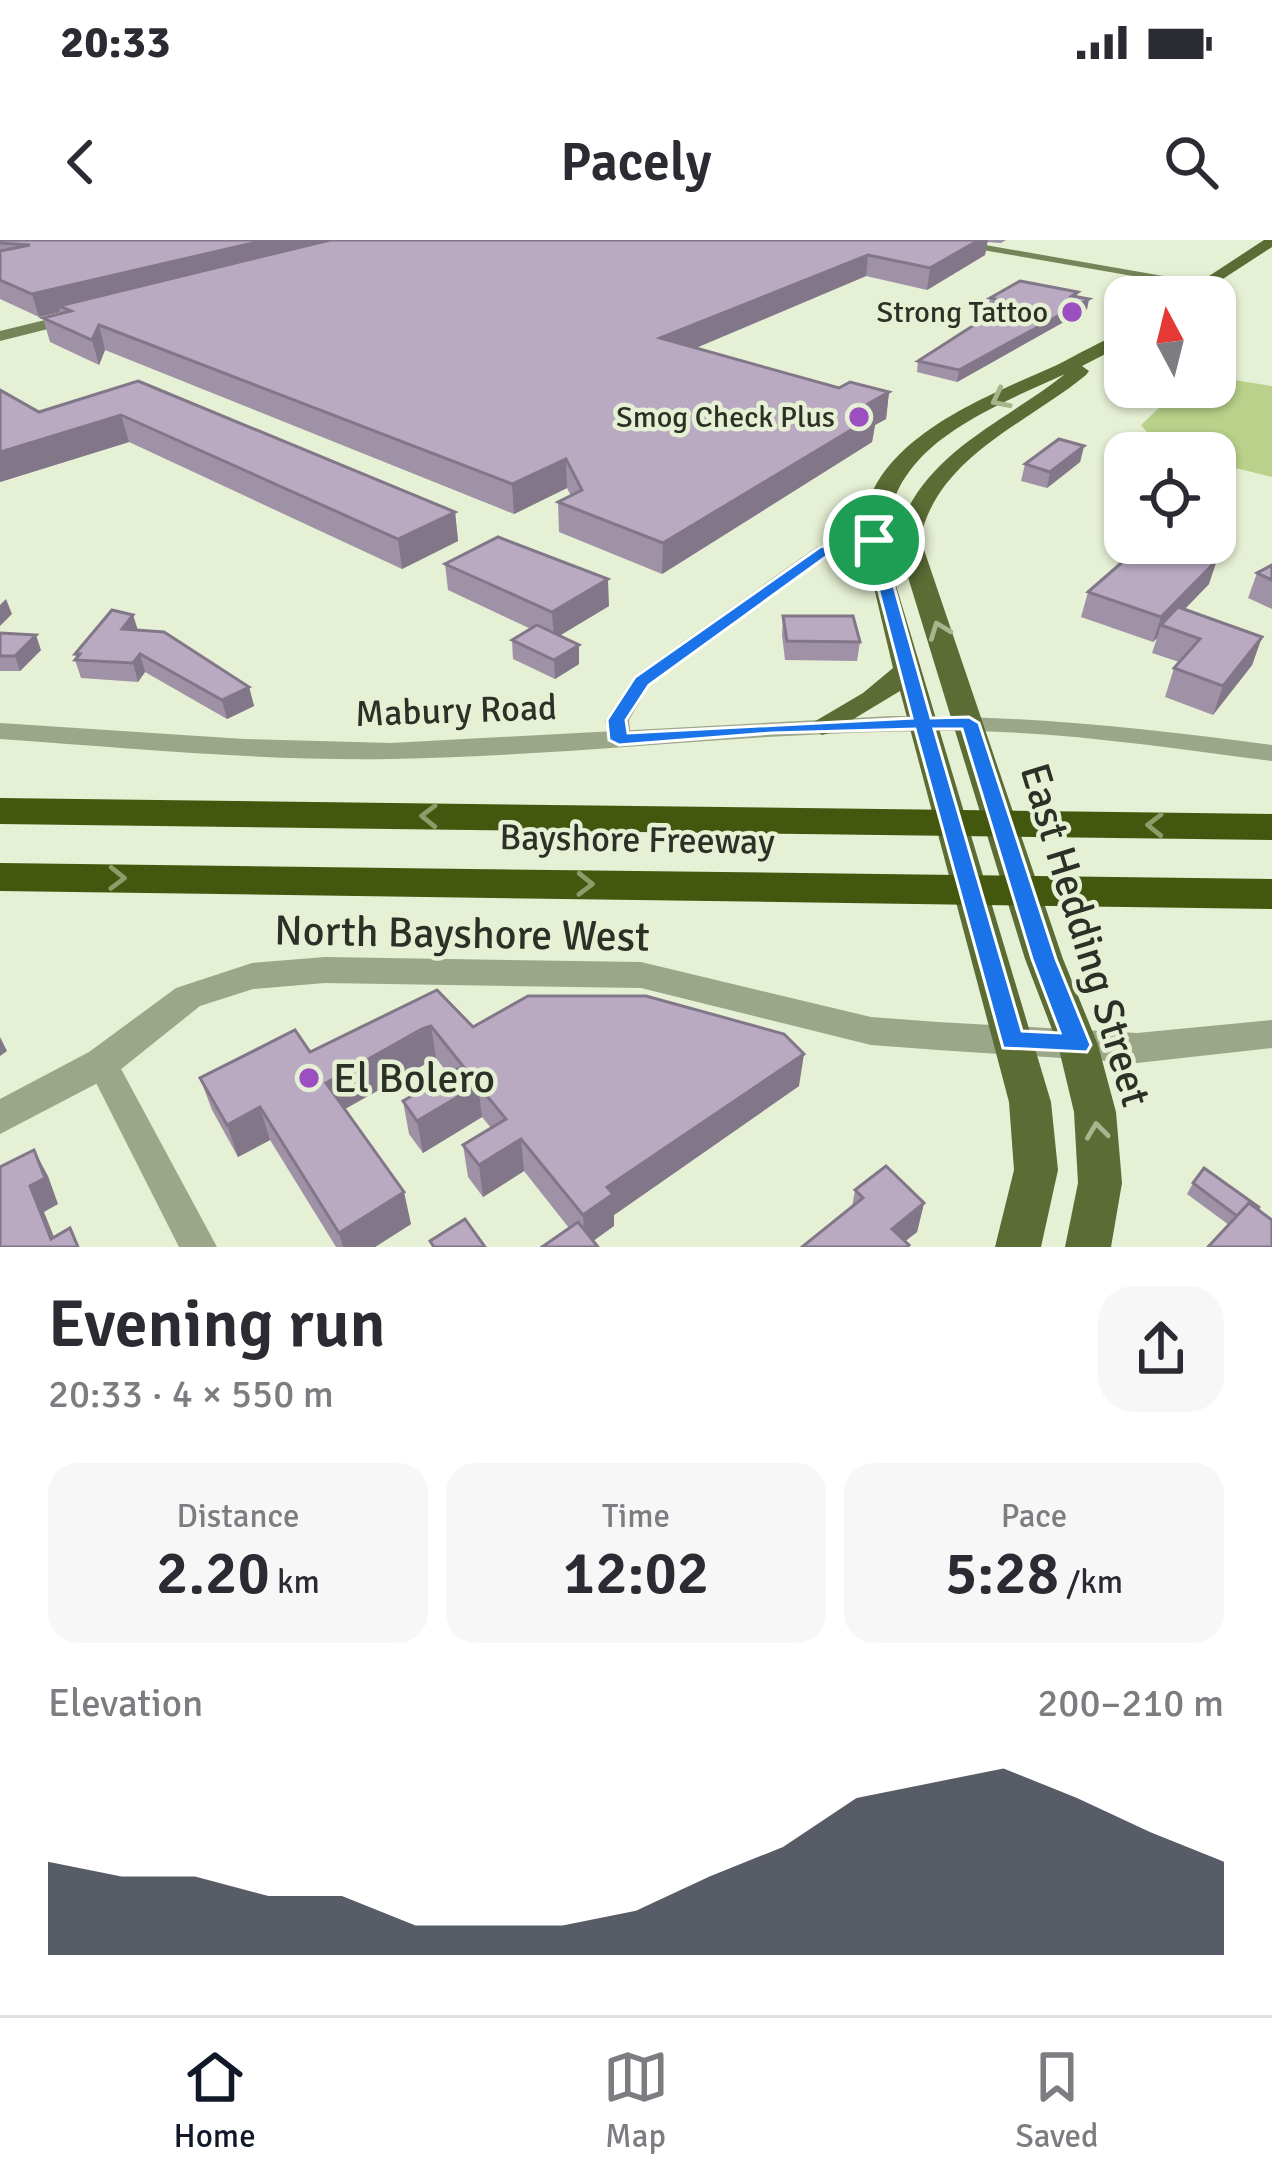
<!DOCTYPE html>
<meta charset="utf-8">
<style>
:root{--surface:#fff;--page:#f7f7f7;--text:#2b2b33;--muted:#7c7c81;--line:#e1e1e2;--accent:#111827}
body{margin:0;font-family:Signika,sans-serif;background:var(--page);color:var(--text);height:100vh;display:flex;flex-direction:column;font-size:45px;white-space:nowrap}
*{box-sizing:border-box;margin:0}
p{font-size:39px;color:var(--muted)}
.icon{flex:none;width:66px;height:66px;fill:none;stroke:currentColor;stroke-width:2;stroke-linecap:round;stroke-linejoin:round}
.map{position:relative;height:1007px;overflow:hidden}
.side{display:flex;flex-direction:column;background:var(--surface);flex:1}
.side>*{flex:none}
.needle{width:78px;rotate:353deg}
.controls{position:absolute;left:1104px;top:36px;display:grid;gap:24px}
.controls a{display:grid;place-items:center;width:132px;height:132px;border-radius:24px;background:var(--surface);box-shadow:0 3px 9px #0004;font-size:60px}
.pin{position:absolute;display:grid;place-items:center;width:102px;height:102px;color:#fff;margin:-51px;border:6px solid #fff;border-radius:50%;box-shadow:0 3px 12px #0007}
.round{display:grid;place-items:center;flex:none;width:126px;height:126px;border-radius:36px;background:var(--page)}
.summary{display:flex;align-items:center;justify-content:space-between;height:204px;padding:0 48px}
h1{font-size:66px;font-weight:600;line-height:90px}
.figures{display:grid;grid-template-columns:repeat(3,1fr);gap:18px;height:204px;padding:12px 48px}
.figures div{display:grid;align-content:center;border-radius:30px;background:var(--page);text-align:center}
.figures b{font-size:60px;font-weight:600}
.figures small{font-size:33px;font-weight:400}
.figures p{font-size:33px}
.chart{height:336px;padding:24px 48px}
.chart p{display:flex;justify-content:space-between}
.chart svg{width:100%;height:216px;margin-top:12px;fill:var(--accent);opacity:.7}
.status{display:flex;justify-content:space-between;align-items:center;height:84px;padding:0 60px;background:var(--surface);direction:ltr}
.status svg{height:33px;fill:currentColor}
header{display:flex;justify-content:space-between;align-items:center;height:156px;padding:0 48px;background:var(--surface);font-size:54px;font-weight:600}
.tabs{display:flex;justify-content:space-around;align-items:center;height:168px;border-top:3px solid var(--line);background:var(--surface);font-size:33px;color:var(--muted)}
.tabs a{display:grid;justify-items:center;gap:6px}
.tabs .selected{color:var(--accent)}
.map>svg:first-child{display:block}
</style>
<div class="status"><b>20:33</b><svg viewBox="0 0 49 12"><path d="M0 12V9h3v3zM5 12V6h3v6zM10 12V3h3v9zM15 12V0h3v12zM26 1h20v11H26zM47 4h2v5h-2z"/></svg></div>
<header><svg class="icon" aria-label="back" viewBox="0 0 24 24"><path d="M15 5l-7 7 7 7"/></svg>Pacely<svg class="icon" aria-label="search" viewBox="0 0 24 24"><circle cx="10" cy="10" r="6"/><path d="M15 15l6 6"/></svg></header>
<div class="map">
<svg width="1272" height="1007" viewBox="0 0 1272 1007">
<rect width="100%" height="100%" fill="#e6f0d4"/>
<!-- water -->
<polygon fill="#b9d18a" points="1215,137 1272,146 1272,237 1215,223 1215,213 1161,209 1141,185 1181,147 1215,147"/>
<g fill="none" stroke-linecap="round" stroke-linejoin="round">
<!-- minor -->
<g fill="#9ca689" fill-rule="evenodd">
<polygon points="874,294 883,300 881,304 831,314 650,445 629,480 631,500 619,507 611,505 605,480 634,436 818,306"/>
<polygon points="102,810 113,814 217,1007 179,1007 86,823 91,814"/>
</g>
<!-- tertiary -->
<g fill="#9ca689" fill-rule="evenodd">
<path d="M892,476C1020,475 1145,488 1272,505V521C1170,508 1067,492 964,491C773,489 582,516 391,519C260,521 130,508 0,499V483L244,499L391,503Z"/>
<polygon points="325,717 641,722 871,777 938,782 1137,793 1272,780 1272,808 1137,823 938,810 871,805 641,748 325,743 253,749 200,766 115,834 0,894 0,859 89,812 176,748 252,723"/>
</g>
<!-- secondary -->
<g fill="#758559" fill-rule="evenodd">
<polygon points="925,0 957,0 1209,44 1202,48"/>
<polygon points="82,71 88,73 88,79 0,101 0,91"/>
</g>
<!-- primary -->
<g fill="#5b6c35" fill-rule="evenodd">
<polygon points="1264,0 1272,0 1272,7 1195,57 1177,57"/>
<path d="M1125,92V104L1082,126L1089,131L1086,135C1025,185 940,215 920,298L1063,719L1098,805L1116,872L1122,943L1111,1007H1065L1078,943L1074,872L1058,805L1025,719L896,298C921,213 1001,185 1065,134C978,174 864,215 892,332L1051,862L1058,930L1041,1007H995L1014,930L1009,862L900,451L832,492L822,495L807,486L863,453L893,428L862,297C863,201 984,158 1057,125C1079,114 1102,100 1125,92Z"/>
</g>
<!-- motorway -->
<g fill="#44570f" fill-rule="evenodd">
<polygon points="0,558 1272,574 1272,600 0,584"/>
<polygon points="0,623 1272,639 1272,669 0,651"/>
</g>
</g>
<!-- wall -->
<g fill="#9f92a7">
<polygon points="0,0 1006,0 1001,3 987,2 985,15 927,50 866,36 696,108 839,148 889,152 886,179 875,185 872,202 662,334 559,292 558,262 571,256 567,248 514,274 105,110 99,125 50,102 43,78 61,73 60,72 39,77 0,59"/>
<polygon points="1078,52 1077,56 1089,59 1087,69 957,142 917,132 918,121 997,71 988,69 990,58"/>
<polygon points="138,141 455,272 458,301 402,329 129,202 0,242 0,150 39,172"/>
<polygon points="1084,206 1080,222 1047,248 1021,241 1025,224"/>
<polygon points="1187,303 1185,310 1209,344 1184,370 1262,397 1252,425 1213,475 1165,457 1174,428 1179,422 1152,413 1157,398 1153,402 1081,377 1088,352 1123,322 1126,308"/>
<polygon points="445,324 609,366 559,396 579,424 555,439 513,419 512,400 531,389 448,350"/>
<polygon points="1272,325 1272,369 1248,358 1257,333"/>
<polygon points="783,376 860,402 857,421 785,420 782,395"/>
<polygon points="138,390 249,447 254,466 227,479 145,432 138,442 81,438 75,420 76,418 75,414"/>
<polygon points="0,393 41,410 20,431 0,431"/>
<polygon points="437,750 473,787 799,846 614,975 614,986 569,988 524,931 483,957 468,937 463,905 491,888 482,877 423,913 409,894 403,861 449,835 436,818 345,869 411,984 375,1007 336,1007 270,900 238,917 212,870 200,838 310,812"/>
<polygon points="1193,943 1260,968 1229,985 1187,954"/>
<polygon points="855,950 924,963 917,992 905,1001 909,1007 802,1007 852,967"/>
</g>
<!-- shaded-wall -->
<g fill="#827788">
<polygon points="266,0 355,0 59,66 60,72 39,77 32,54"/>
<polygon points="979,0 988,0 985,15 927,50 930,28"/>
<polygon points="868,15 866,36 660,123 660,98"/>
<polygon points="1089,59 1087,69 957,142 959,130"/>
<polygon points="99,85 105,110 99,125 92,100"/>
<polygon points="889,152 886,179 875,185 872,202 662,334 663,303 857,170"/>
<polygon points="121,175 129,202 0,242 0,212"/>
<polygon points="1084,206 1080,222 1047,248 1050,232"/>
<polygon points="566,219 567,248 514,274 512,244"/>
<polygon points="455,272 458,301 402,329 398,299"/>
<polygon points="1217,320 1209,344 1167,387 1161,385 1157,398 1153,402 1161,377"/>
<polygon points="608,339 609,366 554,399 552,372"/>
<polygon points="6,359 12,374 0,386 0,365"/>
<polygon points="133,375 139,393 122,389"/>
<polygon points="36,395 41,410 20,431 15,416"/>
<polygon points="1262,397 1252,425 1213,475 1223,446"/>
<polygon points="579,405 579,424 555,439 554,420"/>
<polygon points="140,414 145,432 138,442 133,423"/>
<polygon points="249,447 254,466 227,479 222,460"/>
<polygon points="431,786 436,818 334,875 326,843"/>
<polygon points="0,797 7,811 0,816"/>
<polygon points="804,814 799,846 614,975 614,986 585,1007 583,975 607,947"/>
<polygon points="478,845 482,877 423,913 417,881"/>
<polygon points="260,867 270,900 238,917 227,885"/>
<polygon points="521,899 524,931 483,957 479,925"/>
<polygon points="34,910 48,936 58,964 44,972 58,1007 56,1007 30,946"/>
<polygon points="404,952 411,984 375,1007 343,1007 339,993"/>
<polygon points="924,963 917,992 898,1007 892,989"/>
</g>
<!-- building -->
<g fill="#b9aac2" stroke="#827788" stroke-width="3">
<polygon points="0,0 266,0 32,54 0,40 0,11 30,5 0,3"/>
<polygon points="330,0 979,0 930,28 868,15 660,98 839,148 850,142 889,152 857,170 876,175 663,303 558,262 582,250 566,219 512,244 99,85 92,100 43,78 71,71 59,66"/>
<polygon points="1020,41 1078,52 1072,56 1089,59 959,130 918,121 1010,62 990,58"/>
<polygon points="138,141 455,272 398,299 121,175 0,212 0,150 39,172"/>
<polygon points="1059,199 1084,206 1050,232 1025,224"/>
<polygon points="498,297 608,339 552,372 445,324"/>
<polygon points="1132,303 1186,303 1180,308 1217,320 1161,377 1088,352 1135,311 1126,308"/>
<polygon points="1272,325 1272,340 1257,333"/>
<polygon points="1178,367 1262,397 1223,446 1174,428 1200,399 1161,385"/>
<polygon points="112,370 133,375 122,389 164,392 249,447 222,460 140,414 133,423 75,420 80,414 75,414"/>
<polygon points="783,376 853,376 860,402 787,401"/>
<polygon points="537,385 579,405 554,420 512,400"/>
<polygon points="0,393 36,395 15,416 0,416"/>
<polygon points="437,750 473,787 528,756 646,756 784,794 804,814 607,947 613,954 583,975 521,899 479,925 463,905 506,879 478,845 417,881 403,861 463,826 431,786 422,789 326,843 404,952 339,993 260,867 227,885 200,838 295,790 310,812"/>
<polygon points="34,910 45,938 30,946 51,999 70,988 78,1007 0,1007 0,927"/>
<polygon points="886,926 924,963 892,989 909,1005 907,1007 802,1007 863,958 855,950"/>
<polygon points="1204,928 1260,968 1249,963 1237,976 1193,943"/>
<polygon points="1249,963 1272,980 1272,1007 1208,1007"/>
<polygon points="465,979 485,1007 434,1007 430,1001"/>
<polygon points="578,982 598,1007 542,1007"/>
</g>
<!-- one-way arrows -->
<defs><path id="oneway-chevron" d="M-2-3.5L2.5 0L-2 3.5" fill="none" stroke-width="1.6" stroke-linecap="round" stroke-linejoin="round" transform="scale(3)"/></defs>
<g stroke="#a7b58c">
<use href="#oneway-chevron" transform="translate(1000 159) rotate(153)"/>
<use href="#oneway-chevron" transform="translate(939 390) rotate(-111)"/>
<use href="#oneway-chevron" transform="translate(1097 891) rotate(-97)"/>
</g>
<g stroke="#8d9c68">
<use href="#oneway-chevron" transform="translate(429 576) rotate(-179)"/>
<use href="#oneway-chevron" transform="translate(1155 585) rotate(-179)"/>
<use href="#oneway-chevron" transform="translate(117 638) rotate(1)"/>
<use href="#oneway-chevron" transform="translate(585 644) rotate(1)"/>
</g>
<!-- route -->
<path fill="#1a73e8" stroke="#fff" stroke-width="3" fill-rule="evenodd" d="M874,295L881,300L931,478L969,477L979,483L1056,719L1091,805L1087,812L1003,808L915,489L772,493L619,505L609,500L607,480L635,437L820,307ZM867,306L912,478L628,493L626,480L649,445L830,314ZM934,489H962L1032,719L1060,793L1022,791Z"/>
<!-- markers -->
<g fill="#9c4fc0" stroke="#e6f0d4" stroke-width="4.5">
<circle cx="1072" cy="72" r="12"/>
<circle cx="859" cy="177" r="12"/>
<circle cx="309" cy="838" r="12"/>
</g>
<g text-anchor="middle" dominant-baseline="central" stroke-width="9" stroke-linejoin="round" paint-order="stroke">
<!-- far-poi labels -->
<g font-size="30" fill="#2d3026" stroke="#e6f0d4" text-anchor="end">
<text x="1048" y="72">Strong Tattoo</text>
<text x="835" y="177">Smog Check Plus</text>
</g>
<!-- street labels -->
<g font-size="36" fill="#2d3026" stroke="#e6f0d4">
<text transform="translate(456 471) rotate(-2)">Mabury Road</text>
<text transform="translate(637 600) rotate(1)">Bayshore Freeway</text>
</g>
<!-- near-street labels -->
<g font-size="42" fill="#2d3026" stroke="#e6f0d4">
<text transform="translate(462 694) rotate(1)">North Bayshore West</text>
<text transform="translate(1085 695) rotate(73)">East Hedding Street</text>
</g>
<!-- near-poi labels -->
<g font-size="42" fill="#2d3026" stroke="#e6f0d4" text-anchor="start">
<text x="333" y="838">El Bolero</text>
</g>
</g>
</svg>
<div class="controls">
<a><svg class="needle" viewBox="-14 -14 28 28"><path d="M0-13l5 13h-10z" fill="#e53935"/><path d="M0 13l5-13h-10z" fill="#7c7c81"/></svg></a>
<a><svg class="icon" aria-label="locate" viewBox="0 0 24 24"><circle cx="12" cy="12" r="6"/><path d="M12 2v4M12 18v4M2 12h4M18 12h4"/></svg></a>
</div>
<div class="pin" style="left:874px;top:300px;background:#1e9e55"><svg class="icon" aria-label="arrive" viewBox="0 0 24 24"><path d="M6 21V4h12l-3 4 3 4H6"/></svg></div>
</div>
<section class="side">
<div class="summary"><div><h1>Evening run</h1><p>20:33 · 4 × 550 m</p></div><a class="round"><svg class="icon" aria-label="share" viewBox="0 0 24 24"><path d="M12 15V3M7 8l5-5 5 5M5 13v7h14v-7"/></svg></a></div>
<div class="figures">
<div><p>Distance</p><b>2.20<small> km</small></b></div>
<div><p>Time</p><b>12:02</b></div>
<div><p>Pace</p><b>5:28<small> /km</small></b></div>
</div>
<div class="chart"><p><span>Elevation</span>200–210 m</p>
<svg viewBox="0 0 160 44" preserveAspectRatio="none"><path d="M0 44V25L10 28L20 28L30 32L40 32L50 38L60 38L70 38L80 35L90 28L100 22L110 12L120 9L130 6L140 12L150 19L160 25V44z"/></svg>
</div>
</section>
<nav class="tabs">
<a class="selected"><svg class="icon" aria-label="home" viewBox="0 0 24 24"><path d="M3 11l9-7 9 7M6 9v11h12V9"/></svg>Home</a>
<a><svg class="icon" aria-label="map" viewBox="0 0 24 24"><path d="M3 6l6-2 6 2 6-2v14l-6 2-6-2-6 2zM9 4v14M15 6v14"/></svg>Map</a>
<a><svg class="icon" aria-label="saved" viewBox="0 0 24 24"><path d="M7 4h10v16l-5-4-5 4z"/></svg>Saved</a>
</nav>
